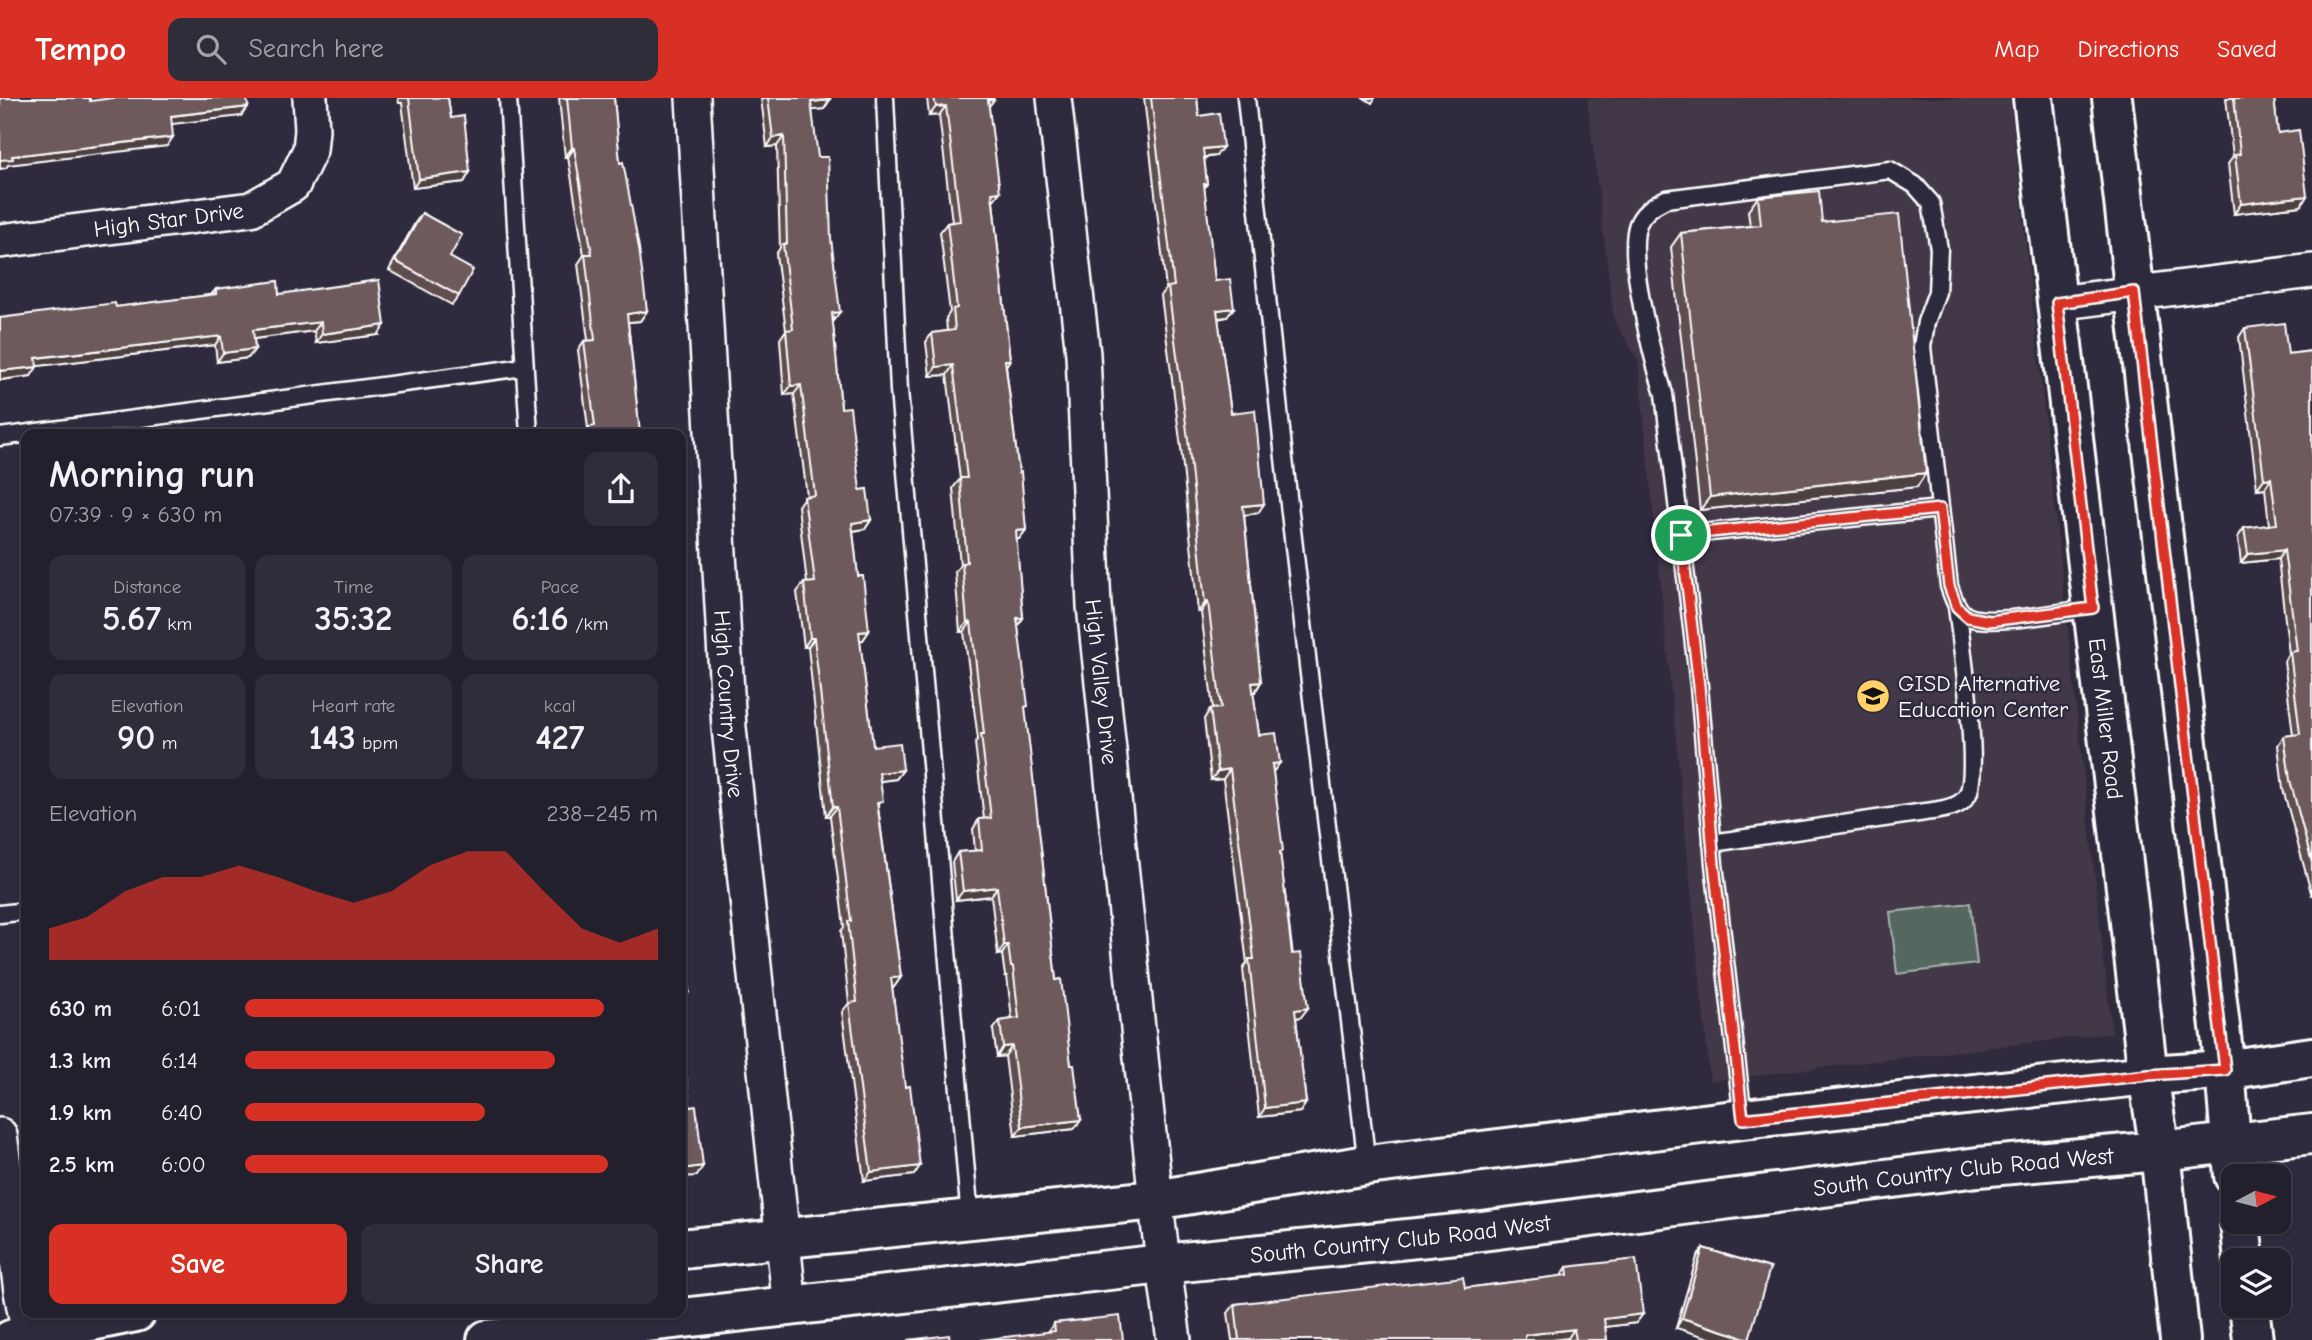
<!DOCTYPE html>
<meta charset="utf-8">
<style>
:root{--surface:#23202e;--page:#2f2d3a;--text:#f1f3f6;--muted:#a3a3aa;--line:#403e4a;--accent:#d93025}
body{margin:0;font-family:"Comic Neue",sans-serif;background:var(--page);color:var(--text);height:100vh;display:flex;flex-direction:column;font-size:26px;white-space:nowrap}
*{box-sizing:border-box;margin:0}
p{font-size:23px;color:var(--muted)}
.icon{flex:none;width:38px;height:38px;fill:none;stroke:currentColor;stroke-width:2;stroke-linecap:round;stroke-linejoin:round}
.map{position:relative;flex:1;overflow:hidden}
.panel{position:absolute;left:21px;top:331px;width:665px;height:889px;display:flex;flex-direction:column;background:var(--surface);border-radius:14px;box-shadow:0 2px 5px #0004,0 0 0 2px var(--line)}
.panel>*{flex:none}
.needle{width:46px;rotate:83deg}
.fabs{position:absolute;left:2221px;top:1066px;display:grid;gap:14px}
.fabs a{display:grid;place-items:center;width:70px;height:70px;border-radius:14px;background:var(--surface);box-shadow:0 2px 5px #0004,0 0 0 2px var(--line);font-size:35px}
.pin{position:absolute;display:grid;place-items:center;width:60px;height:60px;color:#fff;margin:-30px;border:4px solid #fff;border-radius:50%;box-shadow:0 2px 7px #0007}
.round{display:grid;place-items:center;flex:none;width:74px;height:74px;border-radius:14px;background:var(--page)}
.head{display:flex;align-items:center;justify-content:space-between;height:119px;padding:0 28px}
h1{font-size:38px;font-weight:700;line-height:52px}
.metrics{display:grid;grid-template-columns:repeat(3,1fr);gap:10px;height:119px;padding:7px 28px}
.metrics div{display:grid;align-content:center;border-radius:14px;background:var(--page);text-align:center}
.metrics b{font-size:35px;font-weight:700}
.metrics small{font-size:19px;font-weight:400}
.metrics p{font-size:19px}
.chart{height:196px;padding:14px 28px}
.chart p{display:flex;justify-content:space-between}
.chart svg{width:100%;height:126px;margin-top:7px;fill:var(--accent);opacity:.7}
.cta{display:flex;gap:14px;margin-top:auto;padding:14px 28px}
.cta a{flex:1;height:80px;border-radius:14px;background:var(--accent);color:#fff;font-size:28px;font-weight:700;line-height:80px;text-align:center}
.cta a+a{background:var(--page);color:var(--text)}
ul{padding:0 28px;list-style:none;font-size:23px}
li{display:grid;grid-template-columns:112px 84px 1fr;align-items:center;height:52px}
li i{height:18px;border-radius:9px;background:var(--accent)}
header{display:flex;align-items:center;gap:42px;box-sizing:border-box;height:98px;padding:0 35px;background:var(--accent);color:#fff}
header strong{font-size:33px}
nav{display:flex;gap:38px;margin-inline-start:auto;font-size:24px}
.search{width:490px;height:63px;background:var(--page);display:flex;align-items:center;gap:18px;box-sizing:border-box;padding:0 24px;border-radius:14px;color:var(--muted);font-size:26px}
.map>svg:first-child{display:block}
</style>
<header>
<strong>Tempo</strong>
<div class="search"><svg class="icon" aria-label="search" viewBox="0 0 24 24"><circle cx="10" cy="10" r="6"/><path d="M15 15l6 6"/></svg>Search here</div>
<nav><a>Map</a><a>Directions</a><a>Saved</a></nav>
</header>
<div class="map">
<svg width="2312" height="1242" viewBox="0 0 2312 1242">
<rect width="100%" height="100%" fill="#2f2a3d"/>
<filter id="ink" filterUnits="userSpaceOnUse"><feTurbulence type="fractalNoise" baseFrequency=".0143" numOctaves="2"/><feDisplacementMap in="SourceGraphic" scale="14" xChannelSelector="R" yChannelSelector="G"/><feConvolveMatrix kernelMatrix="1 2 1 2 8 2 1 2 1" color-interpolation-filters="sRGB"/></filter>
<g filter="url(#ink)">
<!-- built -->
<polygon fill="#423846" points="1587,0 2010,0 2112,935 1710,983 1638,261 1614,223"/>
<!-- green -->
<polygon fill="#556861" stroke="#aab4b0" stroke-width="2" points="1970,805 1977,866 1897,876 1890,814"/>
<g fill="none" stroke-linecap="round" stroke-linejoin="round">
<!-- service casing -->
<g stroke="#fff" stroke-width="21">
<g id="service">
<polyline points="508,0 529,336"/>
<polyline points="885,0 899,292 970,1121"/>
<polyline points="1246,0 1288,398 1367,1067"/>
<polyline points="0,339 524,269"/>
<polyline points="1681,437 1940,411"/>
<path d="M1712,745L1925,714C1939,712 1961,711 1968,696C1980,670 1961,544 1957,508"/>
<polyline points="0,816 26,813"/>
<path d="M1743,1021L1714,766L1699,588L1664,296C1653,261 1626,158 1638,126C1643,114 1655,106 1666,101L1890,72L1915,87L1931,105L1939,151L1937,194L1926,224L1922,249L1949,488C1953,499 1957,514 1969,519C1990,528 2067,513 2093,510"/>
</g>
</g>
<!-- minor casing -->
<g stroke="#fff" stroke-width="38">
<g id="minor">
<path id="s1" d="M693,0L729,630L790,1210"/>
<path id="s2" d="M1054,0L1083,256L1094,508L1159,1132L1174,1242"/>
<path id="s3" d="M0,143L251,111L293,87L310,52L312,32L310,0"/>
<polyline points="2057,205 2312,173"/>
<polyline points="0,1037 21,1193 30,1242"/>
</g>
</g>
<!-- tertiary casing -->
<g stroke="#fff" stroke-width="44">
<g id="tertiary">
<polyline points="681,1151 1155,1102 1367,1067 1743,1021 2148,977 2225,972 2312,959"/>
<polyline points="11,1242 28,1236 136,1214"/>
<path id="s4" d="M487,1242L1163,1166L1466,1135L1978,1069L2160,1053L2312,1036"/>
</g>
</g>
<!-- secondary casing -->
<g stroke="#fff" stroke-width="44">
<g id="secondary">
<path id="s5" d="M2033,0L2148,977L2160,1053L2180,1242"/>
<polyline points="2112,0 2225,972 2234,1078"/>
<polyline points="2240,1124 2244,1162"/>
<polyline points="2249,1208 2253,1242"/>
</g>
</g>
<!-- service -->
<use href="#service" stroke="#2f2a3d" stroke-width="16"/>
<!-- minor -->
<use href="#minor" stroke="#2f2a3d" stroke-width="33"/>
<!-- tertiary -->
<use href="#tertiary" stroke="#2f2a3d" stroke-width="38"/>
<!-- secondary -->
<use href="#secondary" stroke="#2f2a3d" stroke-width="38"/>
</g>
<!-- wall -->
<g fill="#5f4d4f" stroke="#fff" stroke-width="2">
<polygon points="398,0 448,0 451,20 470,74 464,84 413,90 402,5 399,5"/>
<polygon points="559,0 614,0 620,65 647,213 640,223 628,224 640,336 584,336 588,330 578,252 584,243 588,242 578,166 584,157 568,59 565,59"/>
<polygon points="761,0 830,0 824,11 812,12 841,310 860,392 871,422 865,431 853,433 858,478 869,533 863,542 860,543 873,648 903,672 896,681 880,683 878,709 901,879 894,889 892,889 914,1077 864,1083 842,914 849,905 841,833 844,829 830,718 826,718 808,549 804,549 797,494 804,485 807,485 798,408 804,399 807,398 794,296 784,297 780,241 786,232 776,156 780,150 777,48 767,49"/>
<polygon points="927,0 993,0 994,2 989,8 993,103 1010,262 1006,268 1026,432 1019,441 1016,441 1023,520 1018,527 1025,613 1056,882 1081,1022 1074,1031 1015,1038 1005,958 997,959 993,932 1000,923 1012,921 1007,878 1005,878 1002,856 998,857 991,798 956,802 952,764 958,754 975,753 973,731 979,721 984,721 975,645 978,641 964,534 960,534 955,474 960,467 953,390 960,381 947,277 930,278 926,244 932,235 947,233 946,220 950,214 940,134 947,125 952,124 939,17 929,18"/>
<polygon points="1138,0 1197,0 1199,18 1216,58 1204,60 1207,86 1204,90 1215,183 1227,219 1218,221 1231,315 1258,415 1244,417 1261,584 1255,594 1253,594 1259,637 1273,674 1280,757 1301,919 1296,920 1306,1005 1300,1014 1259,1019 1243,871 1247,865 1223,681 1211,682 1204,621 1210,611 1213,611 1201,514 1198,514 1181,350 1161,198 1166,191 1144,0"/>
<polygon points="1364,0 1375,0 1372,5"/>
<polygon points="2226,0 2274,0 2278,35 2301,108 2234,116 2228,66 2233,59"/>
<polygon points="1758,99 1822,124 1917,389 1700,412 1671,149 1681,135 1750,128 1748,113"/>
<polygon points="422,115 450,159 459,198 452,207 389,172 415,125"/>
<polygon points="216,191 279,196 378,237 316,245 314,233 254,241 255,251 248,260 217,264 215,247 37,268 31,278 0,282 116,209 211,197"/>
<polygon points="2245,230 2288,256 2312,253 2312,798 2283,691 2278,647 2284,638 2293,637 2284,563 2289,556 2278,461 2241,465 2238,439 2244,430 2269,427 2265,390 2257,391 2239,239"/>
<polygon points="1703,1150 1770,1170 1676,1230 1697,1159"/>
<polygon points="1567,1169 1643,1216 1636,1225 1605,1229 1607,1242 1568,1242 1568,1240 1552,1242 1232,1242 1228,1215 1235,1206 1465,1190 1561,1178"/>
<polygon points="1054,1225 1123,1242 1048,1234"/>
</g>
<!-- shaded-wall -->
<g fill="#4d3f40" stroke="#fff" stroke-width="2">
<polygon points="830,2 824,11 805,13 811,4"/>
<polygon points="946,8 939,17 929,18 936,9"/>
<polygon points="248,9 241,18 164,27 171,18"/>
<polygon points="784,38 777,48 767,49 773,40"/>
<polygon points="173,39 167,48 8,67 6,70 0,71 0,62 12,58"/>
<polygon points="1223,49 1216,58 1197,60 1203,51"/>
<polygon points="572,50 574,50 568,59 565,59"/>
<polygon points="470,74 464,84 413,90 419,81"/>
<polygon points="1000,94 993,103 992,95"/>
<polygon points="2307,98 2301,108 2234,116 2241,106"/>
<polygon points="1234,210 1227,219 1210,221 1217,212"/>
<polygon points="647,213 640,223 620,225 627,216"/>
<polygon points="840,214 833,223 832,215"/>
<polygon points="321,224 314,233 246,242 253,232"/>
<polygon points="385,227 378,237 316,245 322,236"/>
<polygon points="221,238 215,247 30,269 36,260"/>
<polygon points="255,251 248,260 217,264 223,255"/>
<polygon points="953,267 947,277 930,278 936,269"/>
<polygon points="37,269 31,278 0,282 0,273"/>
<polygon points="801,287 794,296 784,297 791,288"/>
<polygon points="1926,375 1917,389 1700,412 1710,399"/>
<polygon points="2271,380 2265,390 2257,391 2264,381"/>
<polygon points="1264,406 1258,415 1236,418 1243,408"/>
<polygon points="871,422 865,431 845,434 852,425"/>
<polygon points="1026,432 1019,441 1009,442 1016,433"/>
<polygon points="2284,452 2278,461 2241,465 2248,456"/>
<polygon points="1208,504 1201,514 1198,514 1205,505"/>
<polygon points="1017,520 1023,520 1017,529"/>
<polygon points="971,524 964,534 960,534 967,525"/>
<polygon points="869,533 863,542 852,543 859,534"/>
<polygon points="810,540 814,540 808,549 804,549"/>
<polygon points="1261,584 1255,594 1246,595 1252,585"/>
<polygon points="1280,665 1273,674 1272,666"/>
<polygon points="1230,671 1223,681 1211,682 1218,673"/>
<polygon points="903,672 896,681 873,684 879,675"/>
<polygon points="833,709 837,709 830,718 826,718"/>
<polygon points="997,789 991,798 956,802 963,793"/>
<polygon points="1004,847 1008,847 1002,856 998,857"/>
<polygon points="901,879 894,889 885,890 891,880"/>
<polygon points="689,894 683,903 681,903 681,895"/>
<polygon points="1308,910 1301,919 1288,921 1295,912"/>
<polygon points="1012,948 1005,958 997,959 1003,949"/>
<polygon points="1306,1005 1300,1014 1259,1019 1265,1010"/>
<polygon points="1081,1022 1074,1031 1015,1038 1022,1029"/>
<polygon points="703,1068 697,1078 681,1079 681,1071"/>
<polygon points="920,1068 914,1077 864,1083 871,1074"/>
<polygon points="1643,1216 1636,1225 1598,1230 1604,1221"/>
<polygon points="1682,1220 1749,1241 1748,1242 1716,1242 1676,1230"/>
<polygon points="1574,1231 1568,1240 1552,1242 1521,1242 1525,1237"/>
</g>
<!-- building -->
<g fill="#6e5a5c" stroke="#fff" stroke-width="2">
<polygon points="0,0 90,0 90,3 112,0 247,0 248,9 171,18 173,39 12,58 13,61 0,62"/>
<polygon points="409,0 448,0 451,20 464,18 470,74 419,81"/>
<polygon points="567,0 614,0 620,65 623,64 639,150 647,213 627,216 640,336 590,336 589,329 595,328 584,243 595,242 585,156 592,156 574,50 572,50"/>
<polygon points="768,0 830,0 830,2 811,4 818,59 828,59 831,140 840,214 832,215 841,310 850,309 860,392 867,391 871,422 852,425 858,478 863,478 869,533 859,534 873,648 900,645 903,672 879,675 883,703 877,704 901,879 891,880 905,989 910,988 920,1068 871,1074 849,905 857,904 848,823 851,823 837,709 833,709 814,540 810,540 804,485 815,484 804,399 815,397 801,287 791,288 786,232 793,231 783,146 787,146 784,38 773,40"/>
<polygon points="934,0 993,0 994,2 988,2 1000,94 992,95 1010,262 1005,262 1019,375 1021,374 1026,432 1016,433 1023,520 1017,520 1028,608 1025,609 1056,882 1061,881 1071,967 1074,967 1081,1022 1022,1029 1012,948 1003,949 1000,923 1019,920 1013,869 1011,869 1008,847 1004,847 997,789 963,793 958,754 982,752 979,721 991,720 981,636 984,636 971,524 967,525 962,465 967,464 960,380 967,380 953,267 936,269 932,235 955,232 953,211 957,210 947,125 960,123 946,8 936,9"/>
<polygon points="1151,0 1197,0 1199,18 1219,15 1223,49 1203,51 1207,86 1204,86 1215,183 1230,181 1234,210 1217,212 1231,315 1255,312 1264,406 1243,408 1261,584 1252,585 1259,637 1276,635 1280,665 1272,666 1283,753 1280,754 1292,856 1301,855 1308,910 1295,912 1306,1005 1265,1010 1249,861 1254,861 1230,671 1218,673 1210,611 1221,610 1208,504 1205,505 1188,341 1168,189 1174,188"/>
<polygon points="2234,0 2274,0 2278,35 2299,32 2307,98 2241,106 2235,57 2240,56"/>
<polygon points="1819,93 1822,124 1899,116 1926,375 1710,399 1681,135 1761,127 1758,99"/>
<polygon points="422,115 462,137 450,159 473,172 459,198 395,163"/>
<polygon points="379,182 385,227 322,236 321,224 253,232 255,251 223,255 221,238 36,260 37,269 0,273 0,220 115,205 116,209 216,196 216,191 278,183 279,196"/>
<polygon points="2284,225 2288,256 2312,253 2312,765 2290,682 2284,638 2300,636 2290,554 2297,553 2284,452 2248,456 2244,430 2277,426 2271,380 2264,381 2245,230"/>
<polygon points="681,811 689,894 681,895"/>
<polygon points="681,937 690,1009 696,1008 703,1068 681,1071"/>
<polygon points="1703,1150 1770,1170 1749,1241 1682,1220"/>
<polygon points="1636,1161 1643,1216 1604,1221 1607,1242 1576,1242 1574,1231 1525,1237 1525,1242 1239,1242 1235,1206 1463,1179 1465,1190 1568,1177 1567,1169"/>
<polygon points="1120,1218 1123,1242 981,1242 1055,1233 1054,1225"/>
<polygon points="949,1237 950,1242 908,1242"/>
</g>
</g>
<g fill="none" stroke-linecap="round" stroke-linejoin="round" filter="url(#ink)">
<!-- route casing -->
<g stroke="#fff" stroke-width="14">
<polygon id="route" points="2134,194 2225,972 2148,977 1743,1021 1714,766 1699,588 1681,437 1940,411 1949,488 1957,509 1968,519 1989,523 2093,510 2057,205"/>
</g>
<!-- route -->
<use href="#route" stroke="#d93025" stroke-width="9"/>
</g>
<!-- icons -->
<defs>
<g id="school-disc" transform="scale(1.75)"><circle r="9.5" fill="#ffd166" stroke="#2f2a3d"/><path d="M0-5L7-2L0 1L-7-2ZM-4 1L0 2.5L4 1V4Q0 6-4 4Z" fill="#111"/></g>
</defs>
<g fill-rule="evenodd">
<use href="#school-disc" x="1873" y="598"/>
</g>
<g text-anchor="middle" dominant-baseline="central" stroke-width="5" stroke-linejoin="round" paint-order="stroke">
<!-- street labels -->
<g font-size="23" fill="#fff" stroke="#2f2a3d">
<text stroke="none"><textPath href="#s3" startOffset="170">High Star Drive</textPath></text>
<text stroke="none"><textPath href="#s2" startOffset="586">High Valley Drive</textPath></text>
<text stroke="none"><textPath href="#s1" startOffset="607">High Country Drive</textPath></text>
<text stroke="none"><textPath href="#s5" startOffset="625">East Miller Road</textPath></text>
<text stroke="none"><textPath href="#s4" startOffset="1486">South Country Club Road West</textPath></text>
<text stroke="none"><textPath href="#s4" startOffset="919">South Country Club Road West</textPath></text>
</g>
<!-- poi labels -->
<g font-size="23" fill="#fff" stroke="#2f2a3d" text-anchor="start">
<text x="1898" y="585">GISD Alternative<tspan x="1898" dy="26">Education Center</tspan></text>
</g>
</g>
</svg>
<div class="fabs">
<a><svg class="needle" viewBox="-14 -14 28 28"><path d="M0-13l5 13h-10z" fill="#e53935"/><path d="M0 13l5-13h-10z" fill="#a3a3aa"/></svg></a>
<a><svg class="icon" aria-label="layers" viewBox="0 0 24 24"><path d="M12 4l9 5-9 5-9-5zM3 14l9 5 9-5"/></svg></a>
</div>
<div class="pin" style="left:1681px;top:437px;background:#1e9e55"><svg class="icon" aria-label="arrive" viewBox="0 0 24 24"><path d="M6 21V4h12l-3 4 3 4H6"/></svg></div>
<section class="panel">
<div class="head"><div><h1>Morning run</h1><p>07:39 · 9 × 630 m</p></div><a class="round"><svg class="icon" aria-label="share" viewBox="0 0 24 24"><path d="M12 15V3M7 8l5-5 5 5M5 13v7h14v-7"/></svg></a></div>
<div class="metrics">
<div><p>Distance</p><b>5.67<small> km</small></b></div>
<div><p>Time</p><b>35:32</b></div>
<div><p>Pace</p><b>6:16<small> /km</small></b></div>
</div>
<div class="metrics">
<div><p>Elevation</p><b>90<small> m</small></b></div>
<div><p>Heart rate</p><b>143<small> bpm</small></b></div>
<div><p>kcal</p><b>427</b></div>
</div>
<div class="chart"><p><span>Elevation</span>238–245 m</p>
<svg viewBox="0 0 160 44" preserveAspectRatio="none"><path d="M0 44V33L10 29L20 20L30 15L40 15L50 11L60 15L70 20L80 24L90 20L100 11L110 6L120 6L130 20L140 33L150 38L160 33V44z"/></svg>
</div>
<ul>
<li><b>630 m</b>6:01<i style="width:87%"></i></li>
<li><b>1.3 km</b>6:14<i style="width:75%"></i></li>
<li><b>1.9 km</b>6:40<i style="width:58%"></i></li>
<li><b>2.5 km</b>6:00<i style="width:88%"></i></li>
</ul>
<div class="cta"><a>Save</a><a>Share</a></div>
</section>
</div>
